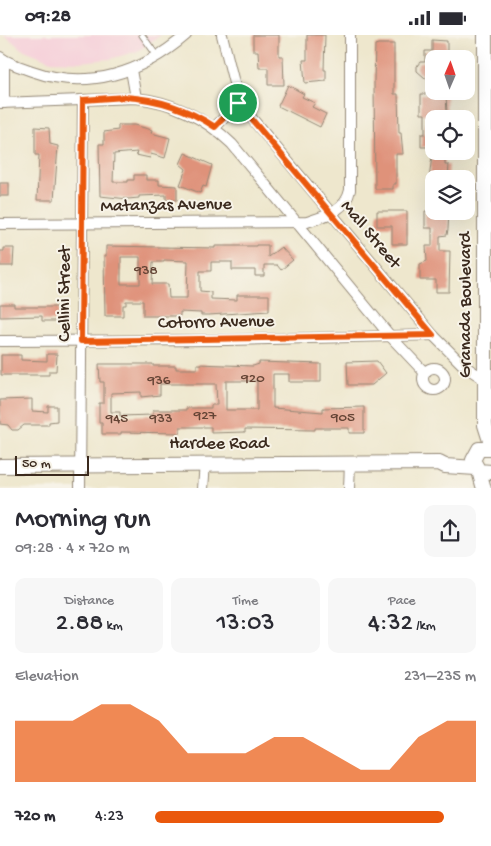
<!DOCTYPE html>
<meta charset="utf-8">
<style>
:root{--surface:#fff;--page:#f7f7f7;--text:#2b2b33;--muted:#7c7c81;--accent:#ea580c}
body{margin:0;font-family:"Gochi Hand",sans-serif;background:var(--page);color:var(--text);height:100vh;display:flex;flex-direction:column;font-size:19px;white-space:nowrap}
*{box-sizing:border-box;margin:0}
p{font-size:16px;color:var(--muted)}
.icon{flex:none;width:28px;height:28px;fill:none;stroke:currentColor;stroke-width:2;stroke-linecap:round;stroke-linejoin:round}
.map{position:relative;height:453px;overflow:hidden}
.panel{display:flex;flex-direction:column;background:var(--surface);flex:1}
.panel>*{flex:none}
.needle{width:32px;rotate:2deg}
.tools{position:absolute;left:425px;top:15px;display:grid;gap:10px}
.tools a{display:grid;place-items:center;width:50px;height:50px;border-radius:10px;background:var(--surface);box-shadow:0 5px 20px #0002;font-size:25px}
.scale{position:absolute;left:15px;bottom:12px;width:74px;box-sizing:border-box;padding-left:5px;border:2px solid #3b2a1e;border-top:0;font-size:14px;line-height:18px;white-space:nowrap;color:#3b2a1e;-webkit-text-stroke:4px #f7f3e8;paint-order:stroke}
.pin{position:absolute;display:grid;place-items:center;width:42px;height:42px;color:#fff;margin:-21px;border:2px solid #fff;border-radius:50%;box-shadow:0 1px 5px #0007}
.round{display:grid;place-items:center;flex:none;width:52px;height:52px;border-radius:10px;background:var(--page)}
.head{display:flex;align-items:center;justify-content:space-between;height:85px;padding:0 15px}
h1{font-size:28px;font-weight:600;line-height:38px}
.stats{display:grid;grid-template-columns:repeat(3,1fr);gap:8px;height:85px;padding:5px 15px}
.stats div{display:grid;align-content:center;border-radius:10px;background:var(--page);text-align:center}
.stats b{font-size:25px;font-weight:600}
.stats small{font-size:14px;font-weight:400}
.stats p{font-size:14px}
.chart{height:140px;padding:10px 15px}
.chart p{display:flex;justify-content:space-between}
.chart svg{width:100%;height:90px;margin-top:5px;fill:var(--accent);opacity:.7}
ul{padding:0 15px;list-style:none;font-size:16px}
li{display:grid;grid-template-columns:80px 60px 1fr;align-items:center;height:38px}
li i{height:12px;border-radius:6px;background:var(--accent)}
.status{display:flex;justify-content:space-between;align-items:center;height:35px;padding:0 25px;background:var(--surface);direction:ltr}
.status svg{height:14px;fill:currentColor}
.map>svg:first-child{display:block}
</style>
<div class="status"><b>09:28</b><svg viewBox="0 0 49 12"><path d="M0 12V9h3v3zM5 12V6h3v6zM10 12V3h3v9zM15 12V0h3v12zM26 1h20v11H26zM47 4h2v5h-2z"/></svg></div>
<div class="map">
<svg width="491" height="454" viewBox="0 0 491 454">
<rect width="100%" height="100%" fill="#f7f3e8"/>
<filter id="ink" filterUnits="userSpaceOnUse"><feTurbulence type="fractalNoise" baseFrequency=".02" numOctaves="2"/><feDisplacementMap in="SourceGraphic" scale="10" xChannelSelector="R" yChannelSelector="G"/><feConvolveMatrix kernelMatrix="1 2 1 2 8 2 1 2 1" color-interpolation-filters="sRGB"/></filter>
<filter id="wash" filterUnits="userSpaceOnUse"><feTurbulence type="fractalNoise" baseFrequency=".0096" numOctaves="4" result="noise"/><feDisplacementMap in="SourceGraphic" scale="20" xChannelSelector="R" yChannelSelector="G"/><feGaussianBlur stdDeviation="1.12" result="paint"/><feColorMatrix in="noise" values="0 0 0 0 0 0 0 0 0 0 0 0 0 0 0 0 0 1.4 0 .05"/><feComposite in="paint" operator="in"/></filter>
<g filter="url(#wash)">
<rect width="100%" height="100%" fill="#eee7cd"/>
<!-- built -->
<polygon fill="#f6cfd9" points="4,0 161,0 138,16 110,24 81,27 51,26 22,14"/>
<g id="blocks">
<!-- building -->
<g fill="#df927a" fill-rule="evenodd">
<polygon points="253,0 279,0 279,21 283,21 284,50 268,50 268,33 259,33 258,16 253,16"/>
<polygon points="307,0 325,0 324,35 326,35 326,46 305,48 303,25 307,25"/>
<polygon points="432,5 447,6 447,24 434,24 434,43 425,43 417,36 417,31 420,27 425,27 425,16 432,16"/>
<polygon points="378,9 394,9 394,59 398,59 399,98 401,98 403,119 396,119 396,149 393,149 393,154 375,154 374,46 375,10"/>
<polygon points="288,50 304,59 302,62 315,68 312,72 326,79 320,92 278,71"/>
<polygon points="421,59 446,59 447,79 434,79 434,112 421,112 421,99 425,99 425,79 421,79"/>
<polygon points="118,90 134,90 152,95 151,98 170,103 165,123 151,119 150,123 136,120 137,117 114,119 113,147 128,147 128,145 134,145 134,140 146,140 146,145 159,145 159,150 177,151 177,165 166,165 166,160 139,161 139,163 128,164 100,161 99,109 104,109 104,97 118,95"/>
<polygon points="35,92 49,93 50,109 58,111 54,165 37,165 39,120 35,120"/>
<polygon points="185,118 212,130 206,152 203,151 200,158 180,150 186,134 180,129"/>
<polygon points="432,121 445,121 445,130 449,130 448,144 429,144"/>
<rect x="0" y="148" width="9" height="13"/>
<polygon points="377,176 407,176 407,209 392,209 392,191 377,191"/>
<polygon points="425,176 449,176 448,194 447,200 440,201 440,216 450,216 449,257 436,257 436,245 420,245 420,229 427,226 426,211 432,211 432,193 425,193"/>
<path d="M256,210H268V222L281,212L293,225L281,235L277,230H264V241H255V235H232V227H211V236H200V256L211,257V264L237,265V260H269V276L209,280H201V278L180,277V281H143V266H126V270H123V281H105L104,221H106V211L215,213V211H256ZM121,222H140V249H121ZM164,225L188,226L187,263H169L168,249H152L153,227H164Z"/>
<polygon points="4,213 14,213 13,231 0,231 0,216 4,216"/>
<polygon points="0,269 14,269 14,272 58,272 58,286 42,286 42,281 0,282"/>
<polygon points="47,319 57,319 56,336 49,336 49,340 1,340 1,320 21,320 21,325 47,326"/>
<polygon points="377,326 386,338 372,350 348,350 347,327"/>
<path d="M259,327L321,329V347H289V339H273V373L323,377V373L364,372V398H349V393H315V395L245,394V397L211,398V392H180V398L121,397V399H102V388H99V368H104V347H100L99,329H153V331H176V334H197V329L253,331L259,329ZM226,346H257V375H226ZM160,349H216L217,370H211V373H186V375H153V380L120,381V377H111V358L141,357V362L160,360Z"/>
<polygon points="32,364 32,376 48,377 48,371 57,371 57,386 49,387 49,390 24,390 18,395 12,395 8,390 0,389 0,365"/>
</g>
</g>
</g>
<g filter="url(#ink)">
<use href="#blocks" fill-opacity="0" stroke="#948876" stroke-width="1"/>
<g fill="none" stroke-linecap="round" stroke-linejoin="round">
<!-- lane casing -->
<g stroke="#948876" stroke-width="7">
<polyline id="lane" points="142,0 157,21"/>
</g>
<!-- street casing -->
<g stroke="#948876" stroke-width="12">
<g id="street">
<polyline points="222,0 239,68 433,300 464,331 484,344"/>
<path d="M0,22C9,29 21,32 32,36C88,56 142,38 186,0"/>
<polyline points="131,35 136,63"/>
<path d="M0,68L136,63C174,67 205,83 232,109L391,302L425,338"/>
<polyline points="4,68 4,25"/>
<polyline points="215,92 239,68"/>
<path d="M0,189L307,187C325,181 346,176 350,155V0"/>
<polyline points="0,306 227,305 433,300"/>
<circle cx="434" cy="344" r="11"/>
<polyline points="80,454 83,65"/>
<polyline points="203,454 205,428"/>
<polyline points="349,454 350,427"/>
</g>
</g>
<!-- secondary casing -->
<g stroke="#948876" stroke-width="16">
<g id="secondary">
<polyline points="485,0 485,390 491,409"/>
<polyline points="491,414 479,414 473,425 479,436 491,437"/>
<polyline points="0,431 439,428 445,431 476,433"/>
<polyline points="479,436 484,454"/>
</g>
</g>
<!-- lane -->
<use href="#lane" stroke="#fff" stroke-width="5"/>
<!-- street -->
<use href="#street" stroke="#fff" stroke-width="10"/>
<!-- secondary -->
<use href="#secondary" stroke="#fff" stroke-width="14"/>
</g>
</g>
<g fill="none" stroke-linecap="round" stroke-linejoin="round" filter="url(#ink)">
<!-- route casing -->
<g stroke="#fff" stroke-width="10">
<path id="route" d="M125,62C158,64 188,74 215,92L238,68L433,300L81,306L83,65Z"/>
</g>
<!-- route -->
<use href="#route" stroke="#ea580c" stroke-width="6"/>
</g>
<g text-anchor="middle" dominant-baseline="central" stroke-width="4" stroke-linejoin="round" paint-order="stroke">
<!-- number labels -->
<g font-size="15" fill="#644435">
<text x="146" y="236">938</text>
<text x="253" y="344">920</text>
<text x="159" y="346">936</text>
<text x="205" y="381">927</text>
<text x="343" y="383">905</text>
<text x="117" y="384">945</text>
<text x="161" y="384">933</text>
</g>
<!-- street labels -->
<g font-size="18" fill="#3b2a1e" stroke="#f7f3e8">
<text transform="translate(166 171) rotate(-1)">Matanzas Avenue</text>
<text transform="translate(370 200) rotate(50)">Mall Street</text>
<text transform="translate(65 259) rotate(-90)">Cellini Street</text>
<text transform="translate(466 270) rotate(-90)">Granada Boulevard</text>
<text transform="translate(216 288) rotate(-1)">Cotorro Avenue</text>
<text x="219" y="409">Hardee Road</text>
</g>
</g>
</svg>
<div class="tools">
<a><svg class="needle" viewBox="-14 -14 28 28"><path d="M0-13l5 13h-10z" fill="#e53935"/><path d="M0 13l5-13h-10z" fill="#7c7c81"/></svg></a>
<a><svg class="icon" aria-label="locate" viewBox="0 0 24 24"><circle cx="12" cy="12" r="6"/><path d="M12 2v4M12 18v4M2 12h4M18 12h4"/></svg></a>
<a><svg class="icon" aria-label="layers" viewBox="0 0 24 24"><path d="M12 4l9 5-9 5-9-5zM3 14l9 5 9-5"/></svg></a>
</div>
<div class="scale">50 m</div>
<div class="pin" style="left:238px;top:68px;background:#1e9e55"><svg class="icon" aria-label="arrive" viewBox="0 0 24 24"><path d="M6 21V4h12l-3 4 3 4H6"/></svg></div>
</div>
<section class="panel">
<div class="head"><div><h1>Morning run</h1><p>09:28 · 4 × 720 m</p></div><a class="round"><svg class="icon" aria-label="share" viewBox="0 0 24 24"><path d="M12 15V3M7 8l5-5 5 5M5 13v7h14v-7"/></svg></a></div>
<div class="stats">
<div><p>Distance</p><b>2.88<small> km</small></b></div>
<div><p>Time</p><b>13:03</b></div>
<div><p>Pace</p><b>4:32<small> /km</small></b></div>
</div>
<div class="chart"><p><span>Elevation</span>231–235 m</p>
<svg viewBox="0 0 160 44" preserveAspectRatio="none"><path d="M0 44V14L10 14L20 14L30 6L40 6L50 14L60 30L70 30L80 30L90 22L100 22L110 30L120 38L130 38L140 22L150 14L160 14V44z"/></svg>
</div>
<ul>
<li><b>720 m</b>4:23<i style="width:90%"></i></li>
</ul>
</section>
